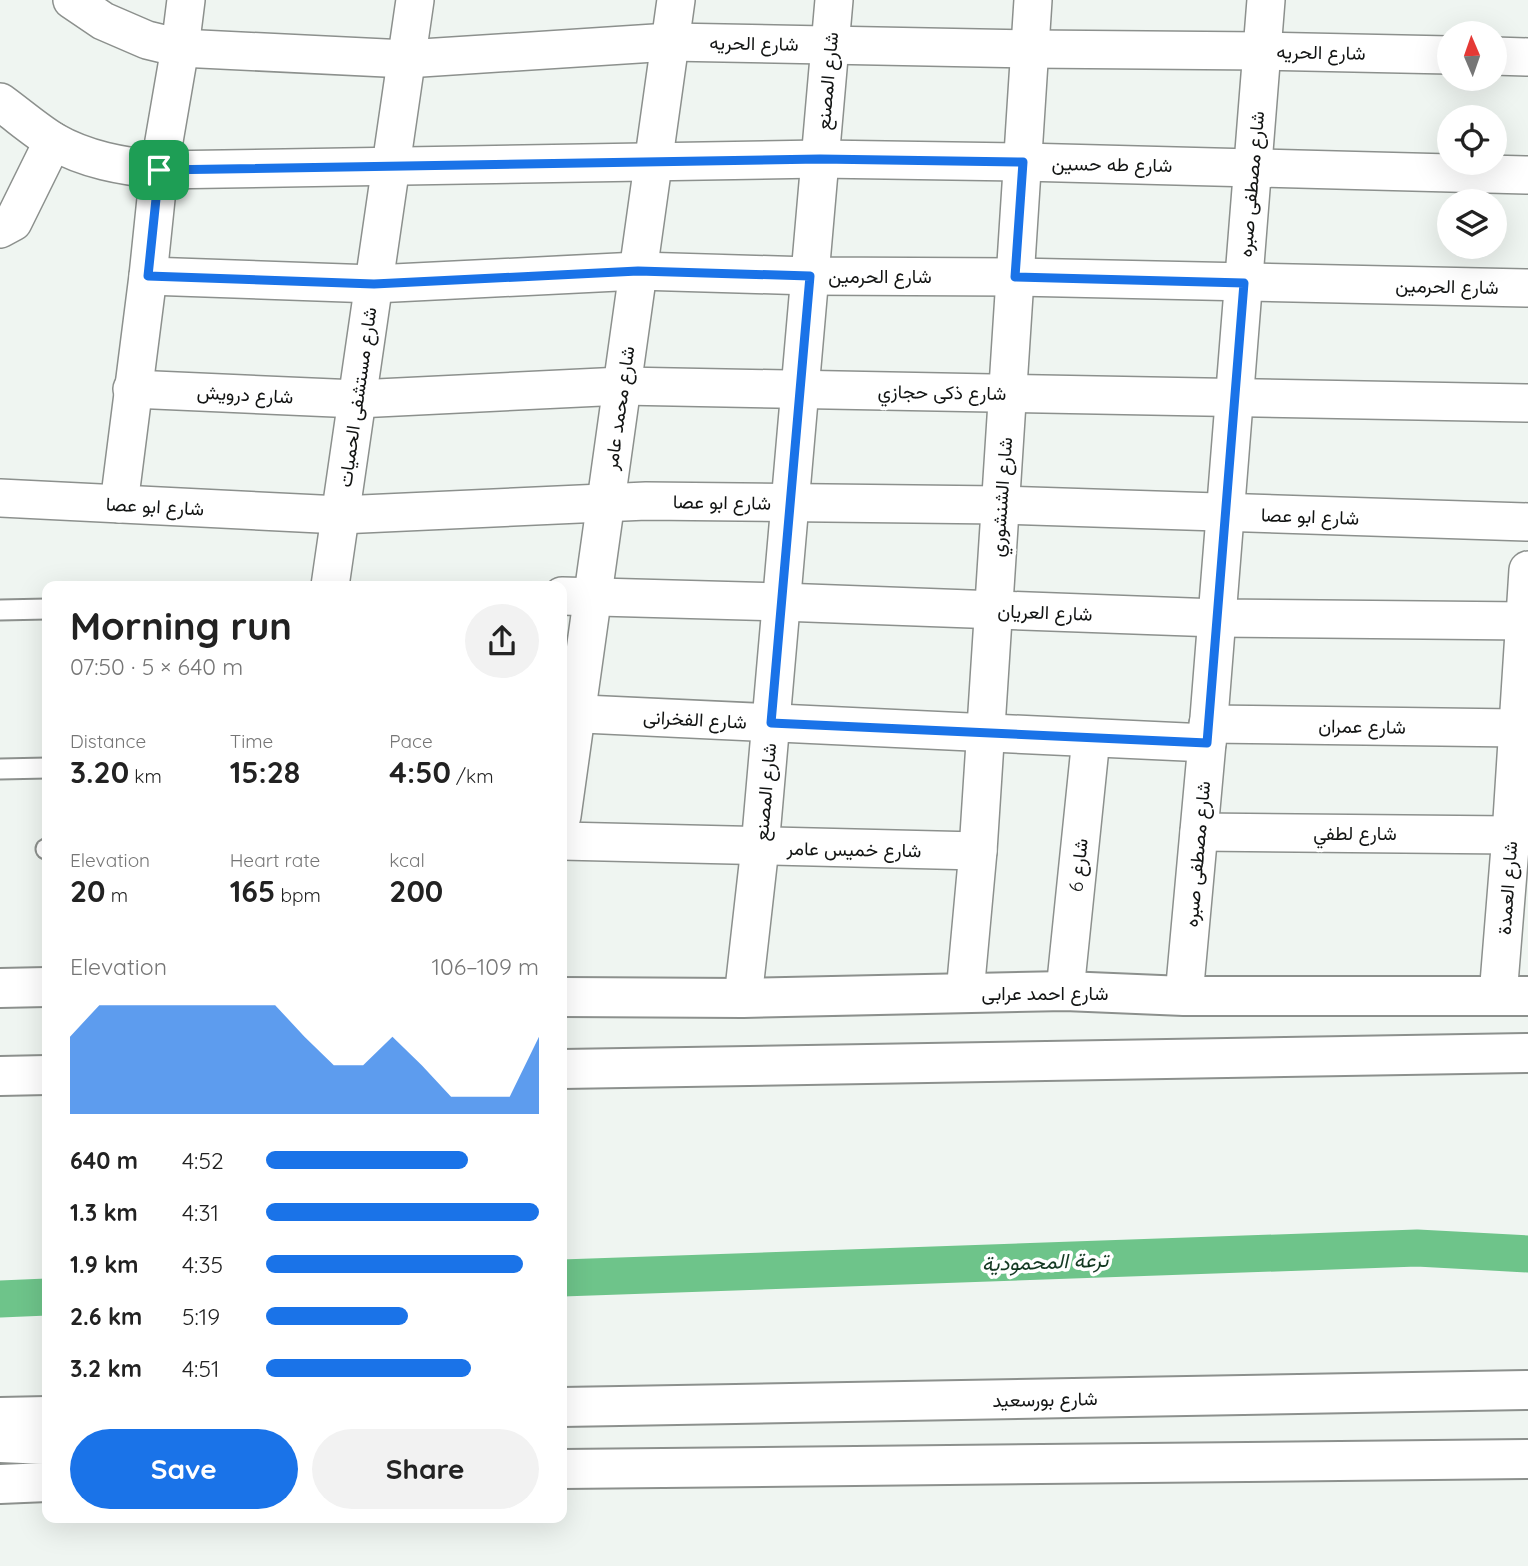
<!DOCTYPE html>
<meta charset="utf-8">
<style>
:root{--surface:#fff;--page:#f2f2f2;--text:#222;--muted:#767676;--accent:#1a73e8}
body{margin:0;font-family:Quicksand,Vazirmatn,sans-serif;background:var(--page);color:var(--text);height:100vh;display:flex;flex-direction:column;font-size:26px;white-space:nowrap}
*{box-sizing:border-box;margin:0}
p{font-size:23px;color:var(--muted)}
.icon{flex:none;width:38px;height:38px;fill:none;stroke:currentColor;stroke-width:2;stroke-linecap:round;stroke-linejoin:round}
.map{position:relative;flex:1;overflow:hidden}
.details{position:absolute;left:42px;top:581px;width:525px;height:942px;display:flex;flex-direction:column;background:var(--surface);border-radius:14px;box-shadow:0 7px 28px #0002}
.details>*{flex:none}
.needle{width:46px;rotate:358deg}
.buttons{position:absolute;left:1437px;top:21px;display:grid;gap:14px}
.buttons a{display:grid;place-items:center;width:70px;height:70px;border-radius:50%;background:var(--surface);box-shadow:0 7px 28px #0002;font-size:35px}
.pin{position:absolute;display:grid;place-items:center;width:60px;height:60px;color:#fff;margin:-30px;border-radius:14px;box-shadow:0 4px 10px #0006}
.round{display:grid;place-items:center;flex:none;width:74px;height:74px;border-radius:37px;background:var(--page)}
.summary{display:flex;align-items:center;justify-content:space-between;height:119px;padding:0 28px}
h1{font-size:38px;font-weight:800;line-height:52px}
.figures{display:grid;grid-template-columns:repeat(3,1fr);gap:10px;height:119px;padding:7px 28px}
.figures div{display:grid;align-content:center}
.figures b{font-size:30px;font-weight:800}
.figures small{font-size:19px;font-weight:400}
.figures p{font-size:19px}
.chart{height:196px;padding:14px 28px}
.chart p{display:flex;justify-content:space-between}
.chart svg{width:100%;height:126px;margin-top:7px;fill:var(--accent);opacity:.7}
.action{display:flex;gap:14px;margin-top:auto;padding:14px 28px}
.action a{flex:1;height:80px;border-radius:42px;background:var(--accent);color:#fff;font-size:28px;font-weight:800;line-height:80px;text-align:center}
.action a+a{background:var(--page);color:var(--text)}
ul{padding:0 28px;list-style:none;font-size:23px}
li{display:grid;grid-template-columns:112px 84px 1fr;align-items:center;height:52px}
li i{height:18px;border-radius:9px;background:var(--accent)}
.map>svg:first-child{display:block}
</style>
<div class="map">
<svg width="1528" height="1566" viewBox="0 0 1528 1566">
<rect width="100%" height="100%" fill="#eff5f1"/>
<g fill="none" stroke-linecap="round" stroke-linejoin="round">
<!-- canal -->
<g stroke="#6ec48a" stroke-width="37">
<polyline points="562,1278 1417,1248 1528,1254"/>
<polyline points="0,1299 47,1297"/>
</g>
<!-- service casing -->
<g stroke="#8c908d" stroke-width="23">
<g id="service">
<polyline points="0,610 47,609"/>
<polyline points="0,769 47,768"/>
<polyline points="46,849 47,849"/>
</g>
</g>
<!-- minor casing -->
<g stroke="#8c908d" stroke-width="40">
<g id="minor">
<polyline points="72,0 103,21 147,40 180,48 406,59 670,42 1030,49 1262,51 1449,55"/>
<polyline points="1494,56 1528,57"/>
<path d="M0,102C18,115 35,130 53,141C86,160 122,166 159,170L820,159L1023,162L1528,175"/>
<polyline points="0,229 13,222 53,141"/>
<polyline points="148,276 374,284 638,271 810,276 1015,277 1528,288"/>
<polyline points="132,389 357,399 622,386 1528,403"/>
<polyline points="0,498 340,515 646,501 1000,505 1528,522"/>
<polyline points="119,504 148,276 159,170 180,48 186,0"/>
<polyline points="330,586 415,0"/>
<polyline points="562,596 781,602 1217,618 1528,621"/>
<polyline points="562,713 1207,743"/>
<polyline points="1208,724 1517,728"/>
<polyline points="562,816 676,0"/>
<polyline points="1199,832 1511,835"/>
<polyline points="562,841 978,851"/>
<polyline points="1065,991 1091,738"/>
<polyline points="965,993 978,851 1033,0"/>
<polyline points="1184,996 1207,743 1266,0"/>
<polyline points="1498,996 1511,835 1528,570"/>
<polyline points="743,998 760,847 834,0"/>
</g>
</g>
<!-- tertiary casing -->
<g stroke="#8c908d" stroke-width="42">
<g id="tertiary">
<polyline points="562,1469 1528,1459"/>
<polyline points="0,1484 47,1482"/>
</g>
</g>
<!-- secondary casing -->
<g stroke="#8c908d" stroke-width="42">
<g id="secondary">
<polyline points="0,988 47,987"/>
<polyline points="562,997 743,998 1065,991 1184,996 1528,996"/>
<polyline points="562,1069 1528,1053"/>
<polyline points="0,1076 47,1075"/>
<polyline points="562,1407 1528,1390"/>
<polyline points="0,1417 47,1416"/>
<polyline points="0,1443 47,1445"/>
</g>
</g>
<!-- service -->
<use href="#service" stroke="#fff" stroke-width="19"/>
<!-- minor -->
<use href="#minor" stroke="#fff" stroke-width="37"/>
<!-- tertiary -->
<use href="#tertiary" stroke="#fff" stroke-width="38"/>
<!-- secondary -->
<use href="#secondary" stroke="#fff" stroke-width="38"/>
</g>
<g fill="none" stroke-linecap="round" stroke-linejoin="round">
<!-- route casing -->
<g stroke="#fff" stroke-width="14">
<polygon id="route" points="820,159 1023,162 1015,277 1244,283 1207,743 771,723 810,276 638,271 374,284 148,276 159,170"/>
</g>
<!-- route -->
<use href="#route" stroke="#1a73e8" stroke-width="9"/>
</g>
<g text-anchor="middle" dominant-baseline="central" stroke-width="7" stroke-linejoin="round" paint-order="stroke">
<!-- street labels -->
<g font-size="19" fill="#121413" stroke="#fff">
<text transform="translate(754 43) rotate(1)">شارع الحريه</text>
<text transform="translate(1321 52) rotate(1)">شارع الحريه</text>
<text transform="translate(827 81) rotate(-85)">شارع المصنع</text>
<text transform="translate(1112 164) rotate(1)">شارع طه حسين</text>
<text transform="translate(1251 184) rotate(-85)">شارع مصطفى صبره</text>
<text x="880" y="276">شارع الحرمين</text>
<text transform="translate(1447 286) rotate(1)">شارع الحرمين</text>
<text transform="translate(942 392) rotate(1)">شارع ذكى حجازي</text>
<text transform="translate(245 394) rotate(3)">شارع درويش</text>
<text transform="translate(357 397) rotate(-82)">شارع مستشفى الحميات</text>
<text transform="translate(619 408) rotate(-82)">شارع محمد عامر</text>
<text transform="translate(1001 497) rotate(-86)">شارع الشنشوري</text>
<text transform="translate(722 502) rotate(1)">شارع ابو عصا</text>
<text transform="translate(155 506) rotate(3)">شارع ابو عصا</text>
<text transform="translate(1310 516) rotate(2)">شارع ابو عصا</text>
<text transform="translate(1045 612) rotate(2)">شارع العريان</text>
<text transform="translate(695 719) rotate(3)">شارع الفخرانى</text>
<text transform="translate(1362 726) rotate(1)">شارع عمران</text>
<text transform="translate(765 792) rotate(-85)">شارع المصنع</text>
<text x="1355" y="833">شارع لطفي</text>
<text transform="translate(854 849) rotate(1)">شارع خميس عامر</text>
<text transform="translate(1197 854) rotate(-85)">شارع مصطفى صبره</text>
<text transform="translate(1078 865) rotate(-84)">شارع 6</text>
<text transform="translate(1507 888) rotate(-86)">شارع العمدة</text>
<text x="1045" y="993">شارع احمد عرابى</text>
<text transform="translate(1045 1399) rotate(-1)">شارع بورسعيد</text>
</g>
<!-- water labels -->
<g font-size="21" font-style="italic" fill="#143922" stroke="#fff">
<text transform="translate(1045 1261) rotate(-2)">ترعة المحمودية</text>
</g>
</g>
</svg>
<div class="buttons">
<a><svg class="needle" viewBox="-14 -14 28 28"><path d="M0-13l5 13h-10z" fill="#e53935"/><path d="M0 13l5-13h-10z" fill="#767676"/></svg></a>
<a><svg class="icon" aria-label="locate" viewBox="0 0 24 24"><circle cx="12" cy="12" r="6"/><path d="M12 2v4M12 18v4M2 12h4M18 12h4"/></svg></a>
<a><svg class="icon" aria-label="layers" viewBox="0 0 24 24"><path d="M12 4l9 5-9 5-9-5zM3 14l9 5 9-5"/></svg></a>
</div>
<div class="pin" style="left:159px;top:170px;background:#1e9e55"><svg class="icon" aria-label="arrive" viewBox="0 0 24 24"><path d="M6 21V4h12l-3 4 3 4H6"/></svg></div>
<section class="details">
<div class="summary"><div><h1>Morning run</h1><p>07:50 · 5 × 640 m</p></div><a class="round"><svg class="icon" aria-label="share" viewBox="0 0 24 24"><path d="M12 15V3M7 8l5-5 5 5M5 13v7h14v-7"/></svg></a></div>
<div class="figures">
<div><p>Distance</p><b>3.20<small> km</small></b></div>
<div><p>Time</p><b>15:28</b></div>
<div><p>Pace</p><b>4:50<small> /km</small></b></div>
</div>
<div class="figures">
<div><p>Elevation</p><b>20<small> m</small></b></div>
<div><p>Heart rate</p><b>165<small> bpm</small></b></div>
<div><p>kcal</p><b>200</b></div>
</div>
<div class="chart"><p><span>Elevation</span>106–109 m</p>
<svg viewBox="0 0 160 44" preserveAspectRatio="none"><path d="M0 44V17L10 6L20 6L30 6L40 6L50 6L60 6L70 6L80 17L90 27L100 27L110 17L120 27L130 38L140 38L150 38L160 17V44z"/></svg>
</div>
<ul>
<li><b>640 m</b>4:52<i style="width:74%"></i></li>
<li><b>1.3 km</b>4:31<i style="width:100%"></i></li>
<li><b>1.9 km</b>4:35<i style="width:94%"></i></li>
<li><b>2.6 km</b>5:19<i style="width:52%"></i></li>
<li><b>3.2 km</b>4:51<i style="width:75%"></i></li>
</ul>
<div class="action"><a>Save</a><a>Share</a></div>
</section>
</div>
